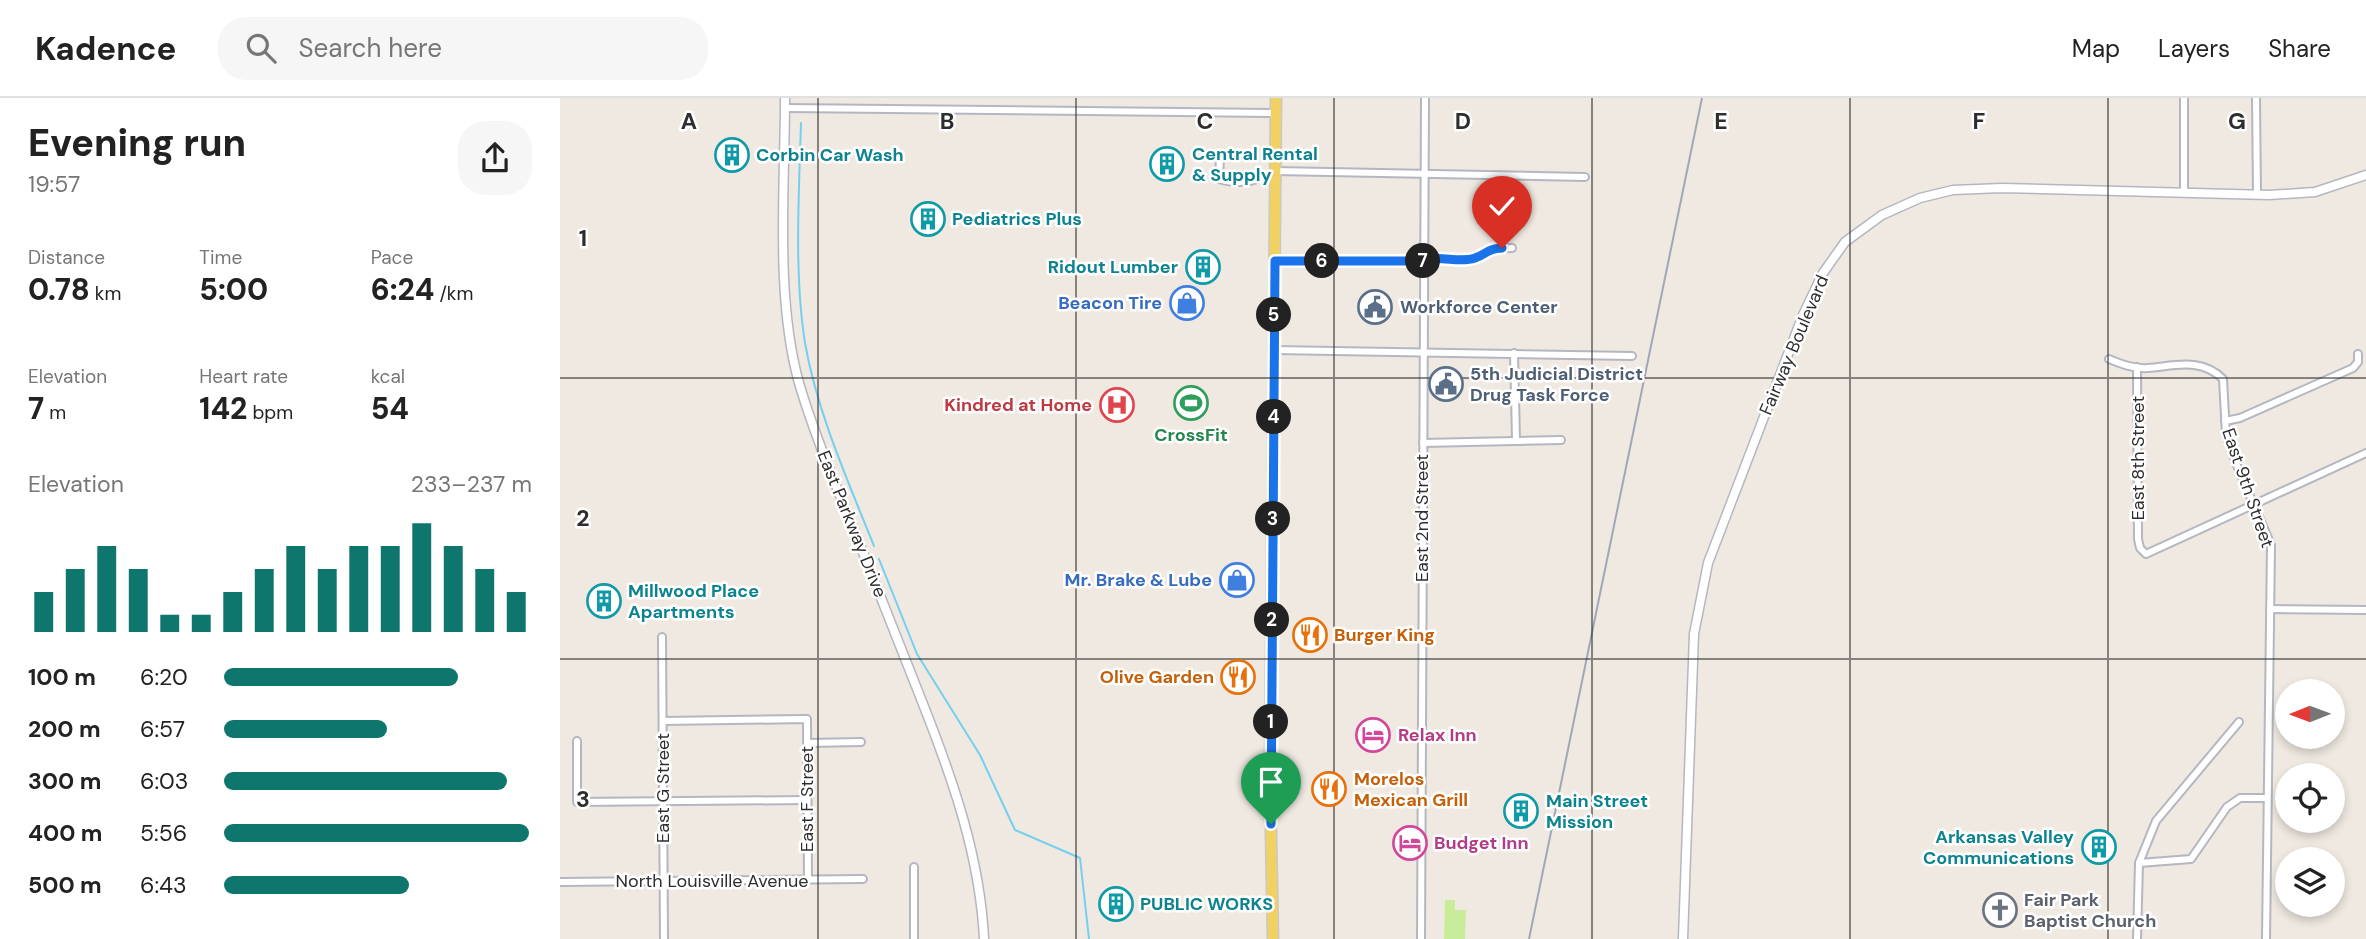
<!DOCTYPE html>
<meta charset="utf-8">
<style>
:root{--surface:#fff;--page:#f6f6f6;--text:#222;--muted:#767676;--line:#e0e0e0;--accent:#0f766e}
body{margin:0;font-family:"DM Sans",sans-serif;background:var(--page);color:var(--text);height:100vh;display:flex;flex-direction:column;font-size:26px;white-space:nowrap}
*{box-sizing:border-box;margin:0}
p{font-size:23px;color:var(--muted)}
.icon{flex:none;width:38px;height:38px;fill:none;stroke:currentColor;stroke-width:2;stroke-linecap:round;stroke-linejoin:round}
.map{position:relative;flex:1;overflow:hidden}
.drawer{display:flex;flex-direction:column;background:var(--surface);width:560px}
.drawer>*{flex:none}
.needle{width:46px;rotate:269deg}
.tools{position:absolute;left:1715px;top:581px;display:grid;gap:14px}
.tools a{display:grid;place-items:center;width:70px;height:70px;border-radius:50%;background:var(--surface);box-shadow:0 4px 10px #0003;font-size:35px}
.pin{position:absolute;display:grid;place-items:center;width:60px;height:60px;color:#fff;margin:-72px -30px;border-radius:50% 50% 50% 0;rotate:-45deg;box-shadow:0 0 7px #0007}
.pin .icon{rotate:45deg}
.km{position:absolute;width:35px;height:35px;margin:-18px;border-radius:50%;background:#222;color:#fff;font-size:19px;line-height:35px;text-align:center}
.round{display:grid;place-items:center;flex:none;width:74px;height:74px;border-radius:28px;background:var(--page)}
.summary{display:flex;align-items:center;justify-content:space-between;height:119px;padding:0 28px}
h1{font-size:38px;font-weight:800;line-height:52px}
.figures{display:grid;grid-template-columns:repeat(3,1fr);gap:10px;height:119px;padding:7px 28px}
.figures div{display:grid;align-content:center}
.figures b{font-size:30px;font-weight:800}
.figures small{font-size:19px;font-weight:400}
.figures p{font-size:19px}
.chart{height:196px;padding:14px 28px}
.chart p{display:flex;justify-content:space-between}
.chart svg{width:100%;height:126px;margin-top:7px;stroke:var(--accent);stroke-width:6}
ul{padding:0 28px;list-style:none;font-size:23px}
li{display:grid;grid-template-columns:112px 84px 1fr;align-items:center;height:52px}
li i{height:18px;border-radius:9px;background:var(--accent)}
header{display:flex;align-items:center;gap:42px;box-sizing:border-box;height:98px;padding:0 35px;background:var(--surface);border-bottom:2px solid var(--line)}
header strong{font-size:33px}
nav{display:flex;gap:38px;margin-inline-start:auto;font-size:24px}
.search{width:490px;height:63px;background:var(--page);display:flex;align-items:center;gap:18px;box-sizing:border-box;padding:0 24px;border-radius:28px;color:var(--muted);font-size:26px}
main{display:flex;flex:1;min-height:0}
.map>svg:first-child{display:block}
</style>
<header>
<strong>Kadence</strong>
<div class="search"><svg class="icon" aria-label="search" viewBox="0 0 24 24"><circle cx="10" cy="10" r="6"/><path d="M15 15l6 6"/></svg>Search here</div>
<nav><a>Map</a><a>Layers</a><a>Share</a></nav>
</header>
<main>
<section class="drawer">
<div class="summary"><div><h1>Evening run</h1><p>19:57</p></div><a class="round"><svg class="icon" aria-label="share" viewBox="0 0 24 24"><path d="M12 15V3M7 8l5-5 5 5M5 13v7h14v-7"/></svg></a></div>
<div class="figures">
<div><p>Distance</p><b>0.78<small> km</small></b></div>
<div><p>Time</p><b>5:00</b></div>
<div><p>Pace</p><b>6:24<small> /km</small></b></div>
</div>
<div class="figures">
<div><p>Elevation</p><b>7<small> m</small></b></div>
<div><p>Heart rate</p><b>142<small> bpm</small></b></div>
<div><p>kcal</p><b>54</b></div>
</div>
<div class="chart"><p><span>Elevation</span>233–237 m</p>
<svg viewBox="0 0 160 44" preserveAspectRatio="none"><path d="M5 44V30M15 44V22M25 44V14M35 44V22M45 44V38M55 44V38M65 44V30M75 44V22M85 44V14M95 44V22M105 44V14M115 44V14M125 44V6M135 44V14M145 44V22M155 44V30"/></svg>
</div>
<ul>
<li><b>100 m</b>6:20<i style="width:76%"></i></li>
<li><b>200 m</b>6:57<i style="width:53%"></i></li>
<li><b>300 m</b>6:03<i style="width:92%"></i></li>
<li><b>400 m</b>5:56<i style="width:99%"></i></li>
<li><b>500 m</b>6:43<i style="width:60%"></i></li>
</ul>
</section>
<div class="map">
<svg width="1806" height="841" viewBox="0 0 1806 841">
<rect width="100%" height="100%" fill="#efe9e1"/>
<!-- pitch -->
<polygon fill="#c9ec9a" points="885,802 895,802 895,812 906,812 905,841 884,841"/>
<g fill="none" stroke-linecap="round" stroke-linejoin="round">
<!-- stream -->
<g stroke="#75cff0" stroke-width="2">
<path d="M241,25C239,94 234,176 245,245C257,314 288,383 314,448"/>
<polyline points="319,461 357,556 420,657 455,732 520,760 529,841"/>
</g>
<!-- street casing -->
<g stroke="#b4b7c1" stroke-width="10">
<g id="street">
<polyline points="1696,0 1697,97"/>
<polyline points="225,10 716,15"/>
<path d="M662,57L660,59L659,81C673,85 686,86 699,80"/>
<polyline points="715,73 1025,79"/>
<polyline points="1624,95 1624,0"/>
<polyline points="715,163 862,163 872,159 913,161 929,151 952,150"/>
<polyline points="714,252 1072,258"/>
<polyline points="954,255 956,342"/>
<path d="M1549,261C1561,266 1574,271 1588,270C1614,268 1641,259 1663,281L1666,336L1675,363L1711,447L1706,841"/>
<polyline points="1577,269 1578,441 1580,450 1586,456 1806,355"/>
<polyline points="1665,323 1680,320 1793,270 1798,264 1798,256"/>
<polyline points="863,345 1001,342"/>
<polyline points="1710,511 1806,512"/>
<polyline points="102,539 104,841"/>
<polyline points="103,623 247,621 248,782"/>
<polyline points="17,643 17,704 247,702"/>
<polyline points="247,645 301,644"/>
<polyline points="1579,765 1631,761 1667,709 1680,700 1707,700"/>
<polyline points="354,769 354,841"/>
<polyline points="0,784 303,781"/>
<polyline points="861,841 865,0"/>
<polyline points="1577,841 1579,765 1596,723 1679,624"/>
</g>
</g>
<!-- secondary casing -->
<g stroke="#b4b7c1" stroke-width="11">
<g id="secondary">
<path d="M225,0C225,90 215,199 239,285C254,336 275,385 295,434C318,491 340,549 363,606C393,682 420,759 424,841"/>
<polyline points="1123,841 1134,536 1148,465 1243,217 1263,175 1285,144 1322,117 1360,100 1393,92 1442,90 1709,97 1755,94 1806,77"/>
</g>
</g>
<!-- primary casing -->
<g stroke="#c9c9c9" stroke-width="13">
<polyline id="primary" points="713,841 710,683 716,0"/>
</g>
<!-- street -->
<use href="#street" stroke="#fff" stroke-width="6"/>
<!-- secondary -->
<use href="#secondary" stroke="#fff" stroke-width="8"/>
<!-- primary -->
<use href="#primary" stroke="#f2d163" stroke-width="10"/>
<!-- rail -->
<polyline stroke="#a3a6b8" stroke-width="2" points="969,841 1142,0"/>
</g>
<g fill="none" stroke-linecap="round" stroke-linejoin="round">
<!-- route casing -->
<g stroke="#fff" stroke-width="14">
<path id="route" d="M711,726L715,163H862C880,156 898,166 915,160C927,156 926,151 942,150"/>
</g>
<!-- route -->
<use href="#route" stroke="#1a73e8" stroke-width="9"/>
</g>
<!-- grid -->
<path fill="none" stroke="#2e2e2e" stroke-width="2" stroke-opacity="0.55" d="M258,0V841M516,0V841M774,0V841M1032,0V841M1290,0V841M1548,0V841M0,280H1806M0,561H1806"/>
<!-- icons -->
<defs>
<g id="building-ring" transform="scale(1.75)"><circle r="9.5" fill="#fff" stroke="#0f9aa8" stroke-width="1.5"/><path d="M-4-6H4V6H1V3H-1V6H-4ZM-2.5-4.3h1.7v1.8h-1.7ZM.8-4.3h1.7v1.8H.8ZM-2.5-1h1.7V.8h-1.7ZM.8-1h1.7V.8H.8Z" fill="#0f9aa8"/></g>
<g id="shop-ring" transform="scale(1.75)"><circle r="9.5" fill="#fff" stroke="#3f7fe0" stroke-width="1.5"/><path d="M-5-2.5h2.3a2.7 3.5 0 0 1 5.4 0H5L5.5 6h-11ZM-1.5-2.5h3a1.5 2.3 0 0 0-3 0Z" fill="#3f7fe0"/></g>
<g id="civic-ring" transform="scale(1.75)"><circle r="9.5" fill="#fff" stroke="#5c6f8a" stroke-width="1.5"/><path d="M-.6-6.5H3V-4.5H.6V-3L4-1V1h2V6H-6V1h2V-1L-.6-3ZM-1.2 2.5V6h2.4V2.5Z" fill="#5c6f8a"/></g>
<g id="stadium-ring" transform="scale(1.75)"><circle r="9.5" fill="#fff" stroke="#2e9e5b" stroke-width="1.5"/><path d="M0-5a6.5 5 0 1 0 0 10a6.5 5 0 1 0 0-10ZM-3.5-1.8h7v3.6h-7Z" fill="#2e9e5b"/></g>
<g id="hospital-ring" transform="scale(1.75)"><circle r="9.5" fill="#fff" stroke="#e0444e" stroke-width="1.5"/><path d="M-5-5h3v3.5h4V-5h3V5h-3V1.5h-4V5h-3Z" fill="#e0444e"/></g>
<g id="restaurant-ring" transform="scale(1.75)"><circle r="9.5" fill="#fff" stroke="#e8710a" stroke-width="1.5"/><path d="M-5-6h1v4h1v-4h1v4h1v-4h1v5L-1.5 .5V6h-2V.5L-5-1ZM5-6V6H3V1.5H1.5Q1.5-4 5-6Z" fill="#e8710a"/></g>
<g id="hotel-ring" transform="scale(1.75)"><circle r="9.5" fill="#fff" stroke="#d1479c" stroke-width="1.5"/><path d="M-6-4.5h1.5V1H6V5H4.5V3h-9V5H-6ZM-4 0a1.8 1.8 0 1 1 3.6 0ZM.5 0V-2.5h3Q6-2.5 6 0Z" fill="#d1479c"/></g>
<g id="church-ring" transform="scale(1.75)"><circle r="9.5" fill="#fff" stroke="#6b7280" stroke-width="1.5"/><path d="M-1.2-6h2.4v3.5h3.3v2.4h-3.3V6h-2.4V-.1h-3.3v-2.4h3.3Z" fill="#6b7280"/></g>
</defs>
<g fill-rule="evenodd">
<use href="#building-ring" x="172" y="57"/>
<use href="#building-ring" x="607" y="66"/>
<use href="#building-ring" x="368" y="121"/>
<use href="#building-ring" x="643" y="169"/>
<use href="#shop-ring" x="627" y="205"/>
<use href="#civic-ring" x="815" y="209"/>
<use href="#civic-ring" x="886" y="286"/>
<use href="#stadium-ring" x="631" y="305"/>
<use href="#hospital-ring" x="557" y="307"/>
<use href="#shop-ring" x="677" y="482"/>
<use href="#building-ring" x="44" y="503"/>
<use href="#restaurant-ring" x="750" y="537"/>
<use href="#restaurant-ring" x="678" y="579"/>
<use href="#hotel-ring" x="813" y="637"/>
<use href="#restaurant-ring" x="769" y="691"/>
<use href="#building-ring" x="961" y="713"/>
<use href="#hotel-ring" x="850" y="745"/>
<use href="#building-ring" x="1539" y="749"/>
<use href="#building-ring" x="556" y="806"/>
<use href="#church-ring" x="1440" y="812"/>
</g>
<g text-anchor="middle" dominant-baseline="central" stroke-width="5" stroke-linejoin="round" paint-order="stroke">
<!-- culture labels -->
<g font-size="18" font-weight="bold" fill="#0d838f" stroke="#fff" text-anchor="start">
<text x="632" y="56">Central Rental<tspan x="632" dy="21">&amp; Supply</tspan></text>
<text x="196" y="57">Corbin Car Wash</text>
<text x="392" y="121">Pediatrics Plus</text>
<text x="618" y="169" text-anchor="end">Ridout Lumber</text>
<text x="68" y="493">Millwood Place<tspan x="68" dy="21">Apartments</tspan></text>
<text x="986" y="703">Main Street<tspan x="986" dy="21">Mission</tspan></text>
<text x="1514" y="739" text-anchor="end">Arkansas Valley<tspan x="1514" dy="21">Communications</tspan></text>
<text x="580" y="806">PUBLIC WORKS</text>
</g>
<!-- shop labels -->
<g font-size="18" font-weight="bold" fill="#366cbe" stroke="#fff" text-anchor="end">
<text x="602" y="205">Beacon Tire</text>
<text x="652" y="482">Mr. Brake &amp; Lube</text>
</g>
<!-- service labels -->
<g font-size="18" font-weight="bold" fill="#4e5e75" stroke="#fff" text-anchor="start">
<text x="840" y="209">Workforce Center</text>
<text x="910" y="276">5th Judicial District<tspan x="910" dy="21">Drug Task Force</tspan></text>
</g>
<!-- street labels -->
<g font-size="18" fill="#2e2e2e" stroke="#fff">
<text transform="translate(1234 247) rotate(-67)">Fairway Boulevard</text>
<text transform="translate(1578 360) rotate(-90)">East 8th Street</text>
<text transform="translate(1688 390) rotate(71)">East 9th Street</text>
<text transform="translate(862 420) rotate(-90)">East 2nd Street</text>
<text transform="translate(292 426) rotate(68)">East Parkway Drive</text>
<text transform="translate(103 690) rotate(-90)">East G Street</text>
<text transform="translate(247 701) rotate(-90)">East F Street</text>
<text x="152" y="783">North Louisville Avenue</text>
</g>
<!-- health labels -->
<g font-size="18" font-weight="bold" fill="#be3a42" stroke="#fff" text-anchor="end">
<text x="532" y="307">Kindred at Home</text>
</g>
<!-- leisure labels -->
<g font-size="18" font-weight="bold" fill="#27864d" stroke="#fff">
<text x="631" y="337">CrossFit</text>
</g>
<!-- food labels -->
<g font-size="18" font-weight="bold" fill="#c56008" stroke="#fff" text-anchor="start">
<text x="774" y="537">Burger King</text>
<text x="654" y="579" text-anchor="end">Olive Garden</text>
<text x="794" y="681">Morelos<tspan x="794" dy="21">Mexican Grill</tspan></text>
</g>
<!-- hotel labels -->
<g font-size="18" font-weight="bold" fill="#b23c85" stroke="#fff" text-anchor="start">
<text x="838" y="637">Relax Inn</text>
<text x="874" y="745">Budget Inn</text>
</g>
<!-- worship labels -->
<g font-size="18" font-weight="bold" fill="#5b616d" stroke="#fff" text-anchor="start">
<text x="1464" y="802">Fair Park<tspan x="1464" dy="21">Baptist Church</tspan></text>
</g>
</g>
<g font-size="23" text-anchor="middle" font-weight="bold" fill="#2e2e2e" stroke="#fff" stroke-width="5" stroke-linejoin="round" paint-order="stroke">
<text x="129" y="31">A</text>
<text x="387" y="31">B</text>
<text x="645" y="31">C</text>
<text x="903" y="31">D</text>
<text x="1161" y="31">E</text>
<text x="1419" y="31">F</text>
<text x="1677" y="31">G</text>
<text x="23" y="148">1</text>
<text x="23" y="428">2</text>
<text x="23" y="709">3</text>
</g>
</svg>
<div class="tools">
<a><svg class="needle" viewBox="-14 -14 28 28"><path d="M0-13l5 13h-10z" fill="#e53935"/><path d="M0 13l5-13h-10z" fill="#767676"/></svg></a>
<a><svg class="icon" aria-label="locate" viewBox="0 0 24 24"><circle cx="12" cy="12" r="6"/><path d="M12 2v4M12 18v4M2 12h4M18 12h4"/></svg></a>
<a><svg class="icon" aria-label="layers" viewBox="0 0 24 24"><path d="M12 4l9 5-9 5-9-5zM3 14l9 5 9-5"/></svg></a>
</div>
<div class="pin" style="left:711px;top:726px;background:#1e9e55"><svg class="icon" aria-label="arrive" viewBox="0 0 24 24"><path d="M6 21V4h12l-3 4 3 4H6"/></svg></div>
<div class="pin" style="left:942px;top:150px;background:#d93025"><svg class="icon" aria-label="check" viewBox="0 0 24 24"><path d="M5 12l5 5 9-10"/></svg></div>
<b class="km" style="left:711px;top:624px">1</b>
<b class="km" style="left:712px;top:522px">2</b>
<b class="km" style="left:713px;top:421px">3</b>
<b class="km" style="left:714px;top:319px">4</b>
<b class="km" style="left:714px;top:217px">5</b>
<b class="km" style="left:762px;top:163px">6</b>
<b class="km" style="left:863px;top:163px">7</b>
</div>
</main>
